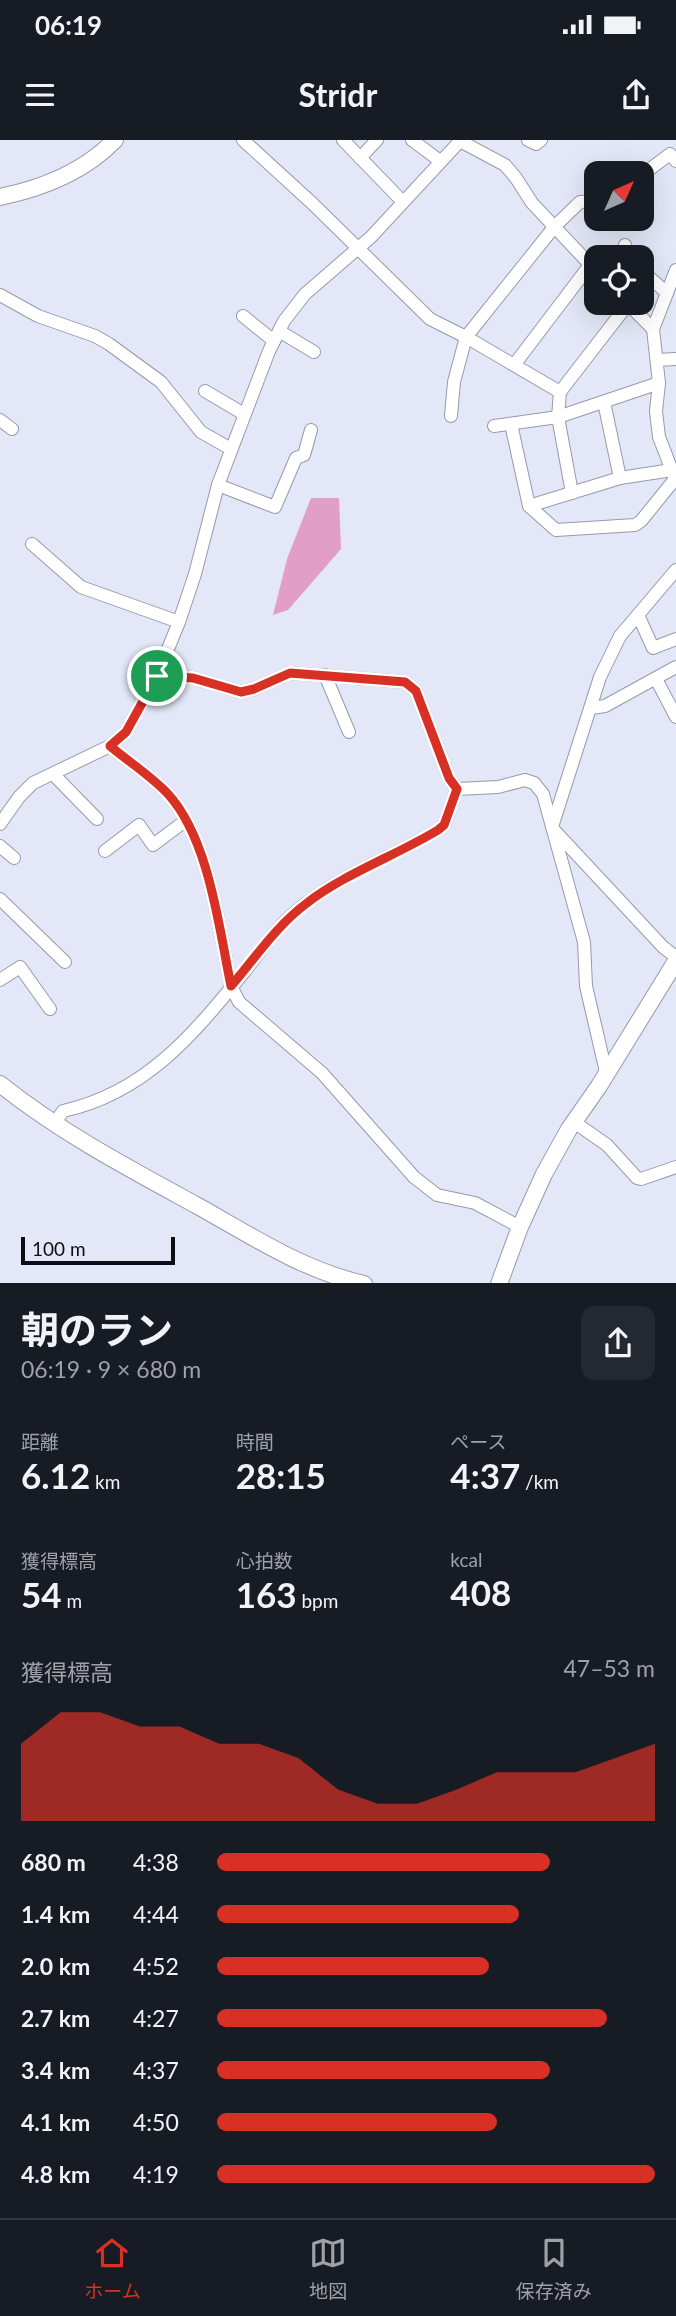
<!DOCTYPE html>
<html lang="ja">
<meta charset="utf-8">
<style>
:root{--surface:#171b24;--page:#242831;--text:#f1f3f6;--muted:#9ea1a6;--line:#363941;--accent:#d93025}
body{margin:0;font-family:Lato,"Noto Sans JP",sans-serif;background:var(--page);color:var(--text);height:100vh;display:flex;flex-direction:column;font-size:26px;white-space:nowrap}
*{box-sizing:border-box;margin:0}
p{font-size:23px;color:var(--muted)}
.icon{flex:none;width:38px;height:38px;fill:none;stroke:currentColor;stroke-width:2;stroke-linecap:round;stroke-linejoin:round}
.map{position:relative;height:1143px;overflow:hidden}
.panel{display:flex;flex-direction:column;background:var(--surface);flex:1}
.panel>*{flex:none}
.needle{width:46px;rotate:45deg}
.controls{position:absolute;left:584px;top:21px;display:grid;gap:14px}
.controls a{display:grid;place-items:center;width:70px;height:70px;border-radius:14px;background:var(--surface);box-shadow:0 7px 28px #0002;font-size:35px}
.scale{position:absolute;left:21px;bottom:18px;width:154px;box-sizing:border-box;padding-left:7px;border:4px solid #0d0e13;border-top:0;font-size:19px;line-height:24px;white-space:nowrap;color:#0d0e13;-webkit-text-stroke:5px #e3e7f7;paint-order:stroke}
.pin{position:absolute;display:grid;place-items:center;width:60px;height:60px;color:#fff;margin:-30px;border:4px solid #fff;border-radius:50%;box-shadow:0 2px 7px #0007}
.round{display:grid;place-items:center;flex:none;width:74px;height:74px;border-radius:14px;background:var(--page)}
.headline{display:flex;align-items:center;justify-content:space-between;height:119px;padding:0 21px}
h1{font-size:38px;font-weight:700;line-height:52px}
.stats{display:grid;grid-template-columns:repeat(3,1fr);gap:10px;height:119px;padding:7px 21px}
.stats div{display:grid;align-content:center}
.stats b{font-size:35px;font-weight:700}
.stats small{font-size:19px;font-weight:400}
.stats p{font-size:19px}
.chart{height:196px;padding:14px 21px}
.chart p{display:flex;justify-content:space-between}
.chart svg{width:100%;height:126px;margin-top:7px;fill:var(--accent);opacity:.7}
ul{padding:0 21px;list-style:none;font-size:23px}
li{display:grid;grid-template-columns:112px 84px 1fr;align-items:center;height:52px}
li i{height:18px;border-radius:9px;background:var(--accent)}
.status{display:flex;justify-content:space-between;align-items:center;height:49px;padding:0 35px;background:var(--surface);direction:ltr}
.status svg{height:19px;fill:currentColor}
header{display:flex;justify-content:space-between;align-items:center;height:91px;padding:0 21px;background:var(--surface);font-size:32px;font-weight:700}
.dock{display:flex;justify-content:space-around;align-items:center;height:98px;border-top:2px solid var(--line);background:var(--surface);font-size:19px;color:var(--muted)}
.dock a{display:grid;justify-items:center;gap:4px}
.dock .active{color:var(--accent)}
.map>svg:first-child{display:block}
</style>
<div class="status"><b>06:19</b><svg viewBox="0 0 49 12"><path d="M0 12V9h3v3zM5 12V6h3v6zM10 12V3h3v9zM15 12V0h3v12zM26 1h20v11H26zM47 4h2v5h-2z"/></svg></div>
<header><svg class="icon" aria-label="menu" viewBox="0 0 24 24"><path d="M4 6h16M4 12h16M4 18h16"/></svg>Stridr<svg class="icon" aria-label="share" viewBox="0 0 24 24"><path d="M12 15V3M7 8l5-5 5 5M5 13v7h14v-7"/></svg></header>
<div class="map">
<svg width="676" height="1144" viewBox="0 0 676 1144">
<rect width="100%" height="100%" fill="#e3e7f7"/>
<!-- green -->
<polygon fill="#e19ec9" points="311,358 339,358 341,409 288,470 273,475 287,419"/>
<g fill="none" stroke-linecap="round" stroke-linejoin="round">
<!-- minor casing -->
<g stroke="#969aa9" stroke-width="14">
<g id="minor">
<polyline points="243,0 313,64 430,179 466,197 560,252 558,277 572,353"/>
<polyline points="343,0 403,62"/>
<polyline points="412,0 440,21"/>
<polyline points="528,0 536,4 541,0"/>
<polyline points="460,1 505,25 516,38 532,63 597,132"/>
<polyline points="360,18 377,0"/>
<polyline points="642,35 670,14 676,21"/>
<polyline points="625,105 629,117"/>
<polyline points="676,130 653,189 659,243 656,271 659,297 676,341"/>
<polyline points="642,131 667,153"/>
<polyline points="0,155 38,176 95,196 109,204 161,242 201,292 231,309"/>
<polyline points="627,163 653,189"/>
<polyline points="243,176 274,201"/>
<polyline points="279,191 314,212"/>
<polyline points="657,220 676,219"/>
<polyline points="514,225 590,125"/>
<polyline points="205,251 244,274"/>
<polyline points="560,252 628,164"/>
<polyline points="604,262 620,338"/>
<polyline points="451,276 454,242 466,197 555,86 580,62 597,61"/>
<polyline points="0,280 12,289"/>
<polyline points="511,284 529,366 556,390 635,385 641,381 675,339"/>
<polyline points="494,286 558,277 659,243"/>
<polyline points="218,345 275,367 296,318 304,315 311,290"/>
<polyline points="529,366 620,338 672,330"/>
<polyline points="32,404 81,447 179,482"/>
<polyline points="638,475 653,508 676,499"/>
<polyline points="325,535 349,592"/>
<polyline points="157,536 193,538 241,552 254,549 290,533 405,542 416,551 449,638 457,649"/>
<polyline points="656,539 676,577"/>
<polyline points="591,568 605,566 676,527"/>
<path d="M110,606C129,622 151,636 168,654C209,699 219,788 231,846L239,862L322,933L414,1037L437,1055L475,1063L520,1087"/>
<polyline points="53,634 97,679"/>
<polyline points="457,649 498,647 525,640 534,643 543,654 584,802 586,846 606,932"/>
<polyline points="0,684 19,657 33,643 110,606 126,592 157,536 179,482 195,434 218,345 269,211 284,181 305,154 371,97 461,0"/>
<polyline points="552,687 600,537 620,496 676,430"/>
<polyline points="554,690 663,807 676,817"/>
<polyline points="0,706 14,718"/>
<polyline points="105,711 139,685 153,705 185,681"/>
<polyline points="0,759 65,822"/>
<polyline points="0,840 20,827 50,869"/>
<polyline points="574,982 607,1005 637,1038 641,1039 676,1027"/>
<path d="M54,984L63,971C145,953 193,895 244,832C264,806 281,781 308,762C348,732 396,715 438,690L444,685L457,649"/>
</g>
</g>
<!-- tertiary casing -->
<g stroke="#969aa9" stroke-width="18">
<g id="tertiary">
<path d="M0,57C44,48 84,32 115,0"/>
<path d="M0,944C60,992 128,1028 196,1065C250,1095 302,1130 364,1144"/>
<polyline points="499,1144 520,1087 544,1034 569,989 599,946 676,821"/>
</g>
</g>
<!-- minor -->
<use href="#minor" stroke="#fff" stroke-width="12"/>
<!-- tertiary -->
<use href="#tertiary" stroke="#fff" stroke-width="16"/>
</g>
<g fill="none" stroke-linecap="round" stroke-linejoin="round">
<!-- route casing -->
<g stroke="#fff" stroke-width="14">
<path id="route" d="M290,533L405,542L416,551L449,638L457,649L444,685L438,690C397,715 344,734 307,763C276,786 256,817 231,846C219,788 209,699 168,654C151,636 129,622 110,606L126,592L157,536L193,538L241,552L254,549Z"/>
</g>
<!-- route -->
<use href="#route" stroke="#d93025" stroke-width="9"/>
</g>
</svg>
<div class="controls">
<a><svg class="needle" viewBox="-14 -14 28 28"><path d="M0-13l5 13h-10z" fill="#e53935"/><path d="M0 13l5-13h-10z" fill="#9ea1a6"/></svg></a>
<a><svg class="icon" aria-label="locate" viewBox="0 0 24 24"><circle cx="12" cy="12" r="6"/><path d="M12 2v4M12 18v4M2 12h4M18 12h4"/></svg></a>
</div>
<div class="scale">100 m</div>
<div class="pin" style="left:157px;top:536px;background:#1e9e55"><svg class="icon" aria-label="arrive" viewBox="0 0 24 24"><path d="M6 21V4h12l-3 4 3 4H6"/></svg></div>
</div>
<section class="panel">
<div class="headline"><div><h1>朝のラン</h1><p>06:19 · 9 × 680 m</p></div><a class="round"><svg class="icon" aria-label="share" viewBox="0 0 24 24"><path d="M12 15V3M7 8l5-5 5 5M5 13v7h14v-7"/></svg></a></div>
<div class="stats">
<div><p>距離</p><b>6.12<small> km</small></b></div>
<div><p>時間</p><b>28:15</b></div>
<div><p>ペース</p><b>4:37<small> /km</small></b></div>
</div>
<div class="stats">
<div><p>獲得標高</p><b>54<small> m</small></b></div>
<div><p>心拍数</p><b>163<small> bpm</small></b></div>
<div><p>kcal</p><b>408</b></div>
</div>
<div class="chart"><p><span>獲得標高</span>47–53 m</p>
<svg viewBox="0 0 160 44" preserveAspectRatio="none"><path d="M0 44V17L10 6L20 6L30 11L40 11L50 17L60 17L70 22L80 33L90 38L100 38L110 33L120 27L130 27L140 27L150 22L160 17V44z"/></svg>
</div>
<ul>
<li><b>680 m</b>4:38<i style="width:76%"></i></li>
<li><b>1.4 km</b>4:44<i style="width:69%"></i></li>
<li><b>2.0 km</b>4:52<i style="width:62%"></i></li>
<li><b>2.7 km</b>4:27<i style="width:89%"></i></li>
<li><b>3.4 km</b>4:37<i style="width:76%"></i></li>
<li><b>4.1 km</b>4:50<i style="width:64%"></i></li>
<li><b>4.8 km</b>4:19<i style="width:100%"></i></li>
</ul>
</section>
<nav class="dock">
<a class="active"><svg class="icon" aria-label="home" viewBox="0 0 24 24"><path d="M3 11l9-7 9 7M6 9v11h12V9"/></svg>ホーム</a>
<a><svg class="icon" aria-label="map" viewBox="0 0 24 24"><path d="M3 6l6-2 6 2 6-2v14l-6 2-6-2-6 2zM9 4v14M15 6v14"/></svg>地図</a>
<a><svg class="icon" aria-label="saved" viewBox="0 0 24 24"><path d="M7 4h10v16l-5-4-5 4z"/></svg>保存済み</a>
</nav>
